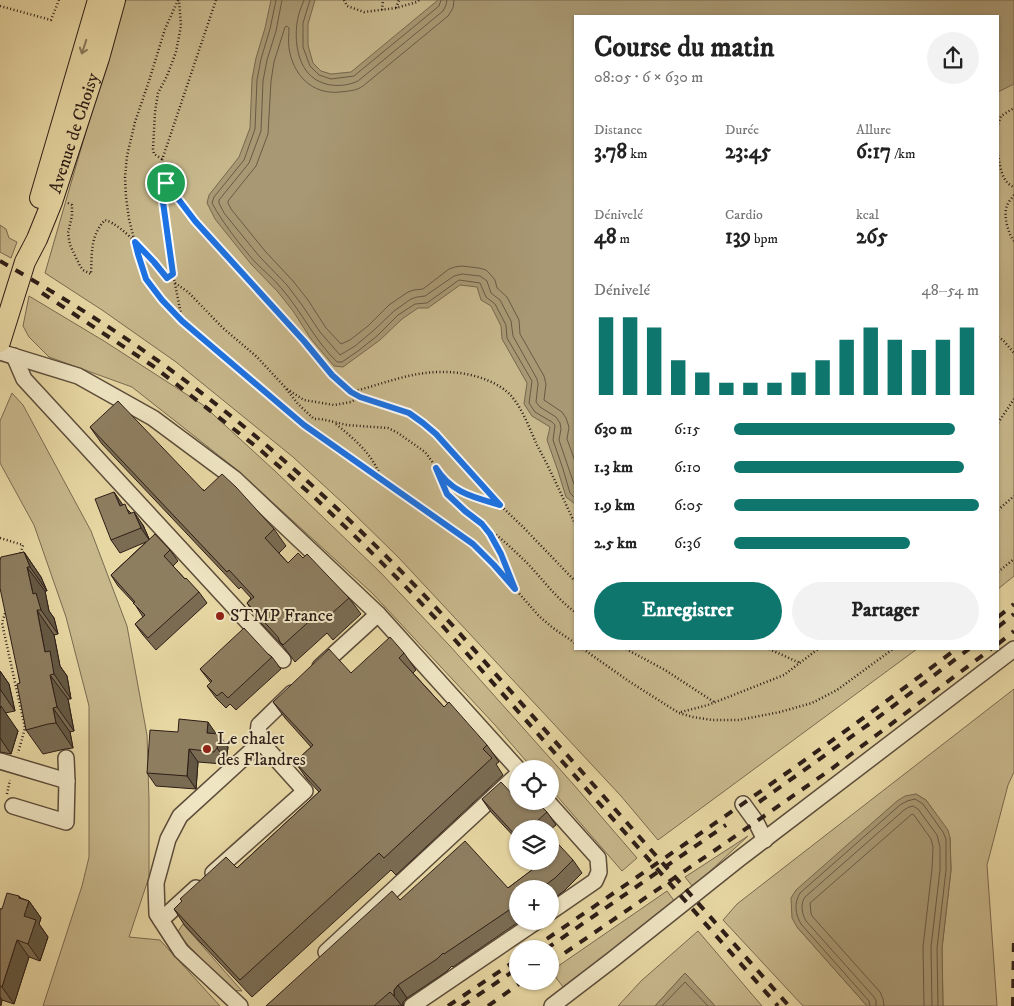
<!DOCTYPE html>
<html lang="fr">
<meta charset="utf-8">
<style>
:root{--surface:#fff;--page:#f2f2f2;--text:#222;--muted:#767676;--accent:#0f766e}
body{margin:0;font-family:"IM FELL DW Pica",serif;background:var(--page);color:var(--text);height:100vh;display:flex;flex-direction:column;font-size:19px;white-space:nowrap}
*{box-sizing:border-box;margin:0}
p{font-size:16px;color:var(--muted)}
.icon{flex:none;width:28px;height:28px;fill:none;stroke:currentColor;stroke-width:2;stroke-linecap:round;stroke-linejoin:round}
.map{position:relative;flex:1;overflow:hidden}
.drawer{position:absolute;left:574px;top:15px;width:425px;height:635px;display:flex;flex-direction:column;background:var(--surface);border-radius:0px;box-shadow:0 1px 4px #0004}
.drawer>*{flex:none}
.fabs{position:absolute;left:509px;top:760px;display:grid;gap:10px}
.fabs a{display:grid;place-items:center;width:50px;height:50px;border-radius:50%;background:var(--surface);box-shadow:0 1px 4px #0004;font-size:25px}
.pin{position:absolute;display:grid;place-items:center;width:42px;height:42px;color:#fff;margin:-21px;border:2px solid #fff;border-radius:50%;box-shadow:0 1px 5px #0007}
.round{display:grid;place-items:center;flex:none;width:52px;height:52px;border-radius:26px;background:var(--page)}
.summary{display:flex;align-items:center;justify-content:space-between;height:85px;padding:0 20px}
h1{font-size:28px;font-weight:800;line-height:38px}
.figures{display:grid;grid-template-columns:repeat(3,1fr);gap:8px;height:85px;padding:5px 20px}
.figures div{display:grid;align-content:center}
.figures b{font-size:21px;font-weight:800}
.figures small{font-size:14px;font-weight:400}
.figures p{font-size:14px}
.chart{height:140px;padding:10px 20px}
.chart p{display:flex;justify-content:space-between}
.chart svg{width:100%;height:90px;margin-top:5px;stroke:var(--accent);stroke-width:6}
.primary-button{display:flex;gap:10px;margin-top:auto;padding:10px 20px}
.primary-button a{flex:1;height:58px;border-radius:30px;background:var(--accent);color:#fff;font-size:20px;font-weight:800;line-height:58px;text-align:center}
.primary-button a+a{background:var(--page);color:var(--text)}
ul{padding:0 20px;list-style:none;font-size:16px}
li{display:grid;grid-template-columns:80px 60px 1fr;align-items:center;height:38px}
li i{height:12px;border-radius:6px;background:var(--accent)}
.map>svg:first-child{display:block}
</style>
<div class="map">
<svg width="1014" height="1006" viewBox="0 0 1014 1006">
<rect width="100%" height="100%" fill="#e7d7a3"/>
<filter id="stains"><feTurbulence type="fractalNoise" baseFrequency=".004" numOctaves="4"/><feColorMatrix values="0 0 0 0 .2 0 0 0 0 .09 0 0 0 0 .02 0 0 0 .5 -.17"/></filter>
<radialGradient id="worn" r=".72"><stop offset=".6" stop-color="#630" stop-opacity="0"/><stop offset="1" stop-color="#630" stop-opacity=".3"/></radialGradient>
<!-- green -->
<g fill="#c7b78b" stroke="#7a6a51">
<polygon points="124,0 1014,0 1014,576 998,589 998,16 575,16 575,649 917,649 658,840 621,796 399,558 345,505 293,457 176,362 102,310 45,273"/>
<polygon points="0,225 6,229 9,238 17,242 11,258 0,252"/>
<polygon points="29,296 104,341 203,405 275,471 381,573 450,646 574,785 637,858 622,871 550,788 550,769 533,769 495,725 372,593 236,469 132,387 49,357 29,337 23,326"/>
<polygon points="12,393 23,405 91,531 127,626 147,735 149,800 149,877 129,937 160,940 220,1006 43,1006 82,886 89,857 89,706 66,617 34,525 0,463 0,421"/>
<polygon points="1014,689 1014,772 1008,785 987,865 997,1006 943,1006 942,948 951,870 950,838 936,814 926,800 916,794 797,927 867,1006 803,1006 723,920 737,904"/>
<polygon points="748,836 693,887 685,877"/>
<polygon points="667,891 675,902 563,987 551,971"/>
<polygon points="183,924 242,991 230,990 177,933"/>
<polygon points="698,931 762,1006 715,1006 685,973 655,1006 618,1006 641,981"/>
</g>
<!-- water -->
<g fill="#a89873" stroke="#77674e">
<polygon points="271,0 315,0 308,24 308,45 313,63 321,71 331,74 351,72 438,0 1014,0 1014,84 998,92 998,16 575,16 575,504 566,497 558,471 547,440 550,427 532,416 524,404 527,383 502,339 501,326 491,306 481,300 477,287 460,285 428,308 418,308 402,319 380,340 343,367 334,366 311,339 293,311 278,292 251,264 215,219 207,203 209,195 239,157 250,128 252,79 256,58 265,28"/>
<polygon points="916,794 926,800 948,830 950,838 951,870 942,948 943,1006 867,1006 797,927 792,918 791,898 796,890 897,801 905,796"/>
<polygon points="685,973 715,1006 655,1006"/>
</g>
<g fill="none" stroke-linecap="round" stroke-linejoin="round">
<!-- shore -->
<g stroke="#6a5a45" stroke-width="1">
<path d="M276,0L270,29L261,59L257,80L255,129L244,160L214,197L212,203C222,222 241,246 255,262C264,271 274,279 282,289C302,312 315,341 337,362H342L358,351L377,336L398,315L415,304L427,303L459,280L480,283L486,297L495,304L506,325L507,338L532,381L529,403L535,412L552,422L555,425L553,440L563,469L570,493L575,498"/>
<polyline points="282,0 276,31 267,60 263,81 261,131 249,163 219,200 219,203 224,213 259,256 287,285 302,305 320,332 340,355 355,346 373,331 394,311 411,299 417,297 425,296 454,276 462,274 480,276 487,281 491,293 500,300 511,321 513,336 537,379 538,384 536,402 540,407 556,417 560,423 561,429 559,440 575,487"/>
<path d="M304,0C301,7 298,15 297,23C294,45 299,75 323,83C333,87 348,86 358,81L443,11L446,5L447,0"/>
<polyline points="310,0 303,23 303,47 310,66 319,75 331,79 354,76 439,6 441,0"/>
<path d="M454,0L453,8L448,16L363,86C356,91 348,91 340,92C312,95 293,75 289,48C288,41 289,34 289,28L287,26L285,27L274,62L271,81L268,134L256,166L228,201V203L231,209L265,251L293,281L308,300L326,328L341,344L350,340L368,326L389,305L408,292L414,290L423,289L449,269L455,267L462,266L479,268L486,270L490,274L495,280L497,288L507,297L519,320L520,334L544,376L546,384L544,400L562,412L566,418L569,427L567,439L575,461"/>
<polyline points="662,1006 685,982 708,1006"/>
<path d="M870,1006L869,1001L801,924C795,914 794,903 800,893L900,805L907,801L915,799L923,804L943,832L946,839V870L937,948L938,1006"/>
<path d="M876,1006V1001L874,997L806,921C802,914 800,904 805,897L904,810L909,807L913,806L918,809L937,835L940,847V870L931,947L932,1006"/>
<polyline points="884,1006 883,999 880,992 812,916 811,913 810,903 912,814 914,815 931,839 933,847 932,869 923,947 924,1006"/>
</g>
<!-- minor casing -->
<g stroke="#5c4c3a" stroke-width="18">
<g id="minor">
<polyline points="0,352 78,376 153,418 235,479 378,614 518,769"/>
<polyline points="14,356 24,379 283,660"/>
<polyline points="320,667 378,614"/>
<polyline points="0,761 67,781"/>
<polyline points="547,801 598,858 599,872 595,881 550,912"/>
<polyline points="743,804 756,822 765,840"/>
<polyline points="13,806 66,822 67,781 66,758"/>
<polyline points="213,873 305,791 261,742"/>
<polyline points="161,920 196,888"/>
<polyline points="326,952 518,774"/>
<polyline points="240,1006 181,951 157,914 156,883 168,839 180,816 261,742 258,733 259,725 292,693"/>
<polyline points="412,1006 537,921"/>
<polyline points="552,1006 612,960 739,859 1014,649"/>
</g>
</g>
<!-- major casing -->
<g stroke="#2d1d17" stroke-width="22">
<g id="major">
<polyline points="40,198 98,0"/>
<path id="s1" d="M0,342L25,262L37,239L52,202L99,58L115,0"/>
</g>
</g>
<!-- path -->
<g stroke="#2d1d17" stroke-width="2.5" stroke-dasharray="1 2.5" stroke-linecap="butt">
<polyline points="178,0 165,29 149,81 135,122 127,156 125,177 126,197 129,219 141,267 146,279 162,300 178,317 304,425 473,544 494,565 539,616 553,628 575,643"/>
<polyline points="216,0 162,160 166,183 195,221 304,341 332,375 351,392 360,397 409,413 423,423 436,434 500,505 523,527 575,581"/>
<polyline points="344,0 347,6 364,12 396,8 417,2 419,0"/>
<polyline points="0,6 51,20 59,0"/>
<polyline points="396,8 399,0"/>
<polyline points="382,10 383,0"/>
<polyline points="998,124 1001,116 1014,108"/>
<path d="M998,155C1000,166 1002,183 1014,187"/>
<polyline points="162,159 154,154 153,149 155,112 158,93 167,76 176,52 181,26 179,0"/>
<polyline points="166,183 163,195 173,274 182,319"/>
<path d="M1014,195C1012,198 1008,202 1007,206C1003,214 1008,234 1014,241"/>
<path d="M68,203L72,205V216L68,233L70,245L80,266L83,270L91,274C92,253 90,236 105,220C124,225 155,263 167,278L173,274"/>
<polyline points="175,283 188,292 223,328 257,357 284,386 298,404 314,419 321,419 347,425 388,428 398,433 425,452 448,483 456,489 475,498 498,505"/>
<polyline points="998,337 1003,340 1014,353"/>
<polyline points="287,389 304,400 334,405 351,402 360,397"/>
<path d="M351,392C380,385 410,372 440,372C464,371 498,379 513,398C524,412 530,430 537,445C551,471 563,498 575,524"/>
<polyline points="998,423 1014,399"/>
<path d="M336,424C349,435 363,446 372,460C376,466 379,472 381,478"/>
<path d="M439,474C441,481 444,490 448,495C460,509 477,518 488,532C501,547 507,569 514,588"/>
<polyline points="998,510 1014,496"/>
<path d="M485,526C501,538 515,551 529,565C544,581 557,599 575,612"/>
<polyline points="0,538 23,545 20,556"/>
<polyline points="998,572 1014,559"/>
<polyline points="6,610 2,623 25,728 18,753"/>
<polyline points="583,649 630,682 679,713 693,717 712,720 739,720 780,712 812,703 837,690 893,649"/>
<polyline points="626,649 665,670 714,702"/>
<polyline points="769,649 800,663"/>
<polyline points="681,712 708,705 784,675 818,649"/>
<polyline points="7,794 10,780"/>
</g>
<!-- minor -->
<use href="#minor" stroke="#efe5c3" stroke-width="15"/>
<!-- major -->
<use href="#major" stroke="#e7d7a3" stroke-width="20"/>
<!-- rail -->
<g stroke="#2d1d17" stroke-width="4" stroke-dasharray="9 9" stroke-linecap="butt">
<path d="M0,261C50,290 100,320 147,353C260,432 361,526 454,627L789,1006"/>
<polyline points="42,293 153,366 258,448 314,497 362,543 406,587 440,623 778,1006"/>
<polyline points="998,617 1014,604"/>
<polyline points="998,627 1014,614"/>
<polyline points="998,644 1014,631"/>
<polyline points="759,802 872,722 969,649"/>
<path d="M532,949C675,851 818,754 956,649"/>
<polyline points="546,949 726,825"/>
<polyline points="550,963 724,844 830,770 991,649"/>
<polyline points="448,1006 518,959"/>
<polyline points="462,1006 518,968"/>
<polyline points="488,1006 523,981"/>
<polyline points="1013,1006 1014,936"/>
</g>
</g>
<!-- wall -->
<g fill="#7a6c53" stroke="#2d1d17">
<polygon points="90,427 274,529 286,546 279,553 288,563 349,598 361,614 333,640 327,633 295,662 283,646 258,620 247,603 251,598 241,587 239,589 102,444"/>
<polygon points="123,505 143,525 149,539 170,550 178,561 173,566 185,579 199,592 207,603 156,650 143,635 135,624 143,617 134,603 118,586 111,575 146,542 120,553 111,540"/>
<polygon points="24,552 41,577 47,591 45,591 49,611 54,618 58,634 54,635 60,666 67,676 71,699 68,699 74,731 70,732 73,748 65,749 43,754 26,730 20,683 1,558"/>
<polygon points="404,653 416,670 413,673 444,707 487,745 499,762 496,764 503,775 396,875 391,870 252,997 185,926 174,909 237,868 319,792 307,779 295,762 311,747 285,718 273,702"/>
<polygon points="268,654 272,657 281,669 236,710 230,704 226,708 216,698 207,686 211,683 200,669"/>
<polygon points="0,671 9,684 15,711 5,713 18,731 11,754 0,752"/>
<polygon points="217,734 219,734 228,747 226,761 223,764 198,762 196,789 156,786 147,773"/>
<polygon points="482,799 520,802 547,812 556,825 550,830 550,829 518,829 518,841 491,812"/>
<polygon points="573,860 582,873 564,891 550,901 550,889 518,889 518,921 520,921 453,967 452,966 446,972 407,998 403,1002 403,1006 401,1006 399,1005 398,1006 266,1006 400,900 508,888 539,865 536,861"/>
<polygon points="19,896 21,898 29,901 41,918 39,924 48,937 40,961 29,957 14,1004 2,1000 0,1006 0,909 2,909"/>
</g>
<!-- shaded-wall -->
<g fill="#635843" stroke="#2d1d17">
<polygon points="114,492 123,505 129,519 120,506"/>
<polygon points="134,512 143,525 150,541 141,528"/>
<polygon points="24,552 41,577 47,591 30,567"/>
<polygon points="27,567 45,591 49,611 54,618 58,634 41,610 33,594"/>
<polygon points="37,610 54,635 60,666 67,676 71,699 54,674 45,652"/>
<polygon points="0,671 9,684 15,711 0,689"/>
<polygon points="50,675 68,699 74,731 57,707"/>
<polygon points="1,706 18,731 11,754 0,738 0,709"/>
<polygon points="53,708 70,732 73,748 56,723"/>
<polygon points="208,722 217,735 207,733"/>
<polygon points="219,734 228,747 226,761 217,748"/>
<polygon points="189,749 198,762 196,789 187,776"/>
<polygon points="19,896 27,908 29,901 41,918 39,924 48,937 40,961 28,944 24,916 19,898"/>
<polygon points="17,940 29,957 14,1004 2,987"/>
<polygon points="398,985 407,998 403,1002 403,1006 402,1006 394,996 394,990"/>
<polygon points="0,997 2,1000 1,1006 0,1006"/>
</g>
<!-- building -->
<g fill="#8e7e60" stroke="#2d1d17">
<polygon points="118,401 204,491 222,474 236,487 274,529 265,538 288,563 298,553 303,558 307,554 349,598 321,623 315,616 283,645 280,642 278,637 247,603 254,597 229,570 227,572 90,427"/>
<polygon points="114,492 120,506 125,504 129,514 134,512 141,528 111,540 95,499"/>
<polygon points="155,534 170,550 164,556 185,579 186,578 199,592 148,638 135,624 145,615 133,603 135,602 111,575"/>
<polygon points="24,552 30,567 27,567 33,594 36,593 41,610 37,610 45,652 50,651 54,674 50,675 57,707 53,708 56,723 48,724 26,730 17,684 20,683 0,588 0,560 1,557"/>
<polygon points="244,628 268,654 272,657 228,698 222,692 217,696 207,686 212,681 200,669"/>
<polygon points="390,637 404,653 399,658 444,707 449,702 487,745 483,749 492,758 384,858 379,853 240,980 174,909 182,901 180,899 226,857 237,868 321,790 295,762 313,745 273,702 329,649 351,673"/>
<polygon points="179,719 208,722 207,733 219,734 217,748 214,752 189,749 187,776 147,773 150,730 178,732"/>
<polygon points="501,782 518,800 518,801 520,802 521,801 536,801 547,812 537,821 544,829 518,829 518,838 482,799"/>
<polygon points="550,835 573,860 555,878 540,889 518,889 518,904 444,954 443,953 437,959 398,985 394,990 394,996 390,992 374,1006 266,1006 392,891 400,900 465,841 508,888 541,863 539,861 550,861"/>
<polygon points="7,893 19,896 19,898 29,901 24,916 36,920 28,944 17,940 2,987 0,986 0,909 2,909"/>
</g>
<!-- one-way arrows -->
<defs><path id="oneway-shaft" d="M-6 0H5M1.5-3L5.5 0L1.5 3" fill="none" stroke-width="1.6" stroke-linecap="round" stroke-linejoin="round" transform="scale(1.25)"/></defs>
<use stroke="#8a7a5d" href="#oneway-shaft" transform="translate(84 47) rotate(108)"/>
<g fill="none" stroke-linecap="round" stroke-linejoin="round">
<!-- route casing -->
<g stroke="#fff" stroke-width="10">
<path id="route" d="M166,183L195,221L304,341L332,375L351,392L360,397L409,413L423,423L436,434L500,505C473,497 452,493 436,468L447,494L465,511L482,524L490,534L501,554L515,589L494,565L473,544L304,425L182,321L162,300L146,279L138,254L135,242L154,262L167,278L173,274L162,195Z"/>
</g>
<!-- route -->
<use href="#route" stroke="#1a73e8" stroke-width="6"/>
</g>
<!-- markers -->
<g fill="#8f2418" stroke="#efe5c3" stroke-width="2">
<circle cx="220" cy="616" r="5"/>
<circle cx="207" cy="749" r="5"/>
</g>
<g text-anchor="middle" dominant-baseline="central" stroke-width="4" stroke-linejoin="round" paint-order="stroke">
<!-- street labels -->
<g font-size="18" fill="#2d1d17" stroke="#efe5c3">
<text stroke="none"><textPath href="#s1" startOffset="222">Avenue de Choisy</textPath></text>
</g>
<!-- poi labels -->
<g font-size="18" fill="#2d1d17" stroke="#efe5c3" text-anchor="start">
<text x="230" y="616">STMP France</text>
<text x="217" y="739">Le chalet<tspan x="217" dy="21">des Flandres</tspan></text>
</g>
</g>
<rect width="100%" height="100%" filter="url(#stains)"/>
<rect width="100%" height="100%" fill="url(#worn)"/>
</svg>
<div class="fabs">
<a><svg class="icon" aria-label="locate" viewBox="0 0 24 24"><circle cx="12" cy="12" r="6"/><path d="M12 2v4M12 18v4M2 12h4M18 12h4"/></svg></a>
<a><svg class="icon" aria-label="layers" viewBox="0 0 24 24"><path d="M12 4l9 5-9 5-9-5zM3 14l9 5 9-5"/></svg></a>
<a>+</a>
<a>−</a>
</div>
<div class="pin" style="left:166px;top:183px;background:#1e9e55"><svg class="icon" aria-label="arrive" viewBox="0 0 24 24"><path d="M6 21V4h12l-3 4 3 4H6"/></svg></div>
<section class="drawer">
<div class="summary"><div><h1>Course du matin</h1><p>08:05 · 6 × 630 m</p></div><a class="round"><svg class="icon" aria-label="share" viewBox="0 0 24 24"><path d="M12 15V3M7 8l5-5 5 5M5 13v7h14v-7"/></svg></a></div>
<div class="figures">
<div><p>Distance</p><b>3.78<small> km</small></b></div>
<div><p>Durée</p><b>23:45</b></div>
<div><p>Allure</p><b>6:17<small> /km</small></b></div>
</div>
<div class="figures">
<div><p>Dénivelé</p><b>48<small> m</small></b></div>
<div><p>Cardio</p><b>139<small> bpm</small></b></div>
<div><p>kcal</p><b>265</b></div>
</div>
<div class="chart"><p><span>Dénivelé</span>48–54 m</p>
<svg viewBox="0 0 160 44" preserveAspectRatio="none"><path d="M5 44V6M15 44V6M25 44V11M35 44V27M45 44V33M55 44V38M65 44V38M75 44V38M85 44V33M95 44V27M105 44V17M115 44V11M125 44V17M135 44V22M145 44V17M155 44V11"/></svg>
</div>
<ul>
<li><b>630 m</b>6:15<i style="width:90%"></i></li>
<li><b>1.3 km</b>6:10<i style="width:94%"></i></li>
<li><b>1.9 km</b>6:05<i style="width:100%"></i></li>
<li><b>2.5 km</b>6:36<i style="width:72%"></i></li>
</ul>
<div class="primary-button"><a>Enregistrer</a><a>Partager</a></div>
</section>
</div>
